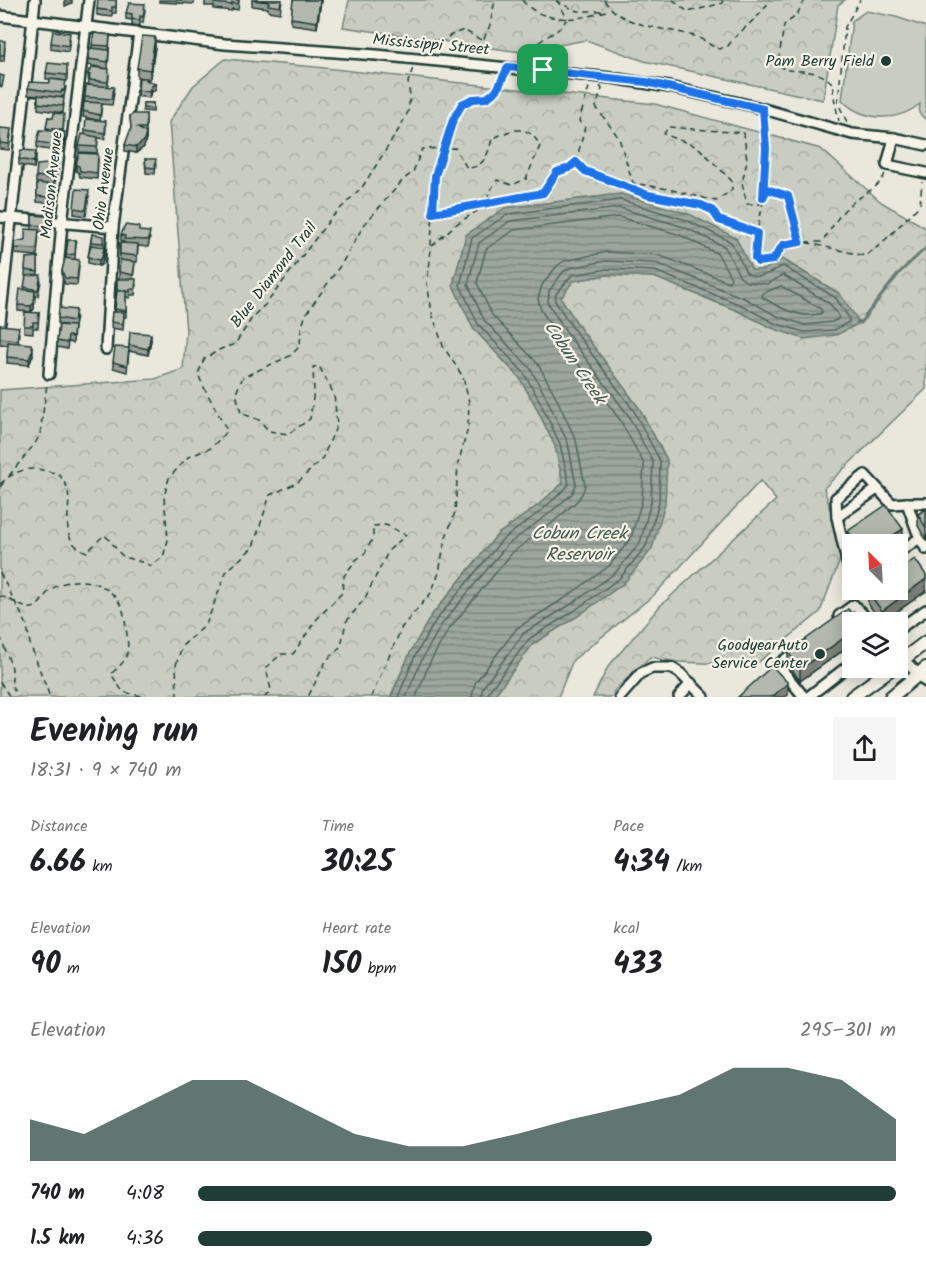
<!DOCTYPE html>
<meta charset="utf-8">
<style>
:root{--surface:#fff;--page:#f6f6f6;--text:#202124;--muted:#757577;--accent:#1f3d34}
body{margin:0;font-family:Kalam,sans-serif;background:var(--page);color:var(--text);height:100vh;display:flex;flex-direction:column;font-size:22px;white-space:nowrap}
*{box-sizing:border-box;margin:0}
p{font-size:20px;color:var(--muted)}
.icon{flex:none;width:33px;height:33px;fill:none;stroke:currentColor;stroke-width:2;stroke-linecap:round;stroke-linejoin:round}
.map{position:relative;height:697px;overflow:hidden}
.details{display:flex;flex-direction:column;background:var(--surface);flex:1}
.details>*{flex:none}
.needle{width:39px;rotate:336deg}
.tools{position:absolute;left:842px;top:534px;display:grid;gap:12px}
.tools a{display:grid;place-items:center;width:66px;height:66px;border-radius:0px;background:var(--surface);box-shadow:0 3px 15px #0003;font-size:30px}
.pin{position:absolute;display:grid;place-items:center;width:51px;height:51px;color:#fff;margin:-26px;border-radius:12px;box-shadow:0 3px 9px #0006}
.round{display:grid;place-items:center;flex:none;width:63px;height:63px;border-radius:0px;background:var(--page)}
.headline{display:flex;align-items:center;justify-content:space-between;height:102px;padding:0 30px}
h1{font-size:33px;font-weight:700;line-height:45px}
.stats{display:grid;grid-template-columns:repeat(3,1fr);gap:9px;height:102px;padding:6px 30px}
.stats div{display:grid;align-content:center}
.stats b{font-size:30px;font-weight:700}
.stats small{font-size:16px;font-weight:400}
.stats p{font-size:16px}
.chart{height:168px;padding:12px 30px}
.chart p{display:flex;justify-content:space-between}
.chart svg{width:100%;height:108px;margin-top:6px;fill:var(--accent);opacity:.7}
ul{padding:0 30px;list-style:none;font-size:20px}
li{display:grid;grid-template-columns:96px 72px 1fr;align-items:center;height:45px}
li i{height:15px;border-radius:8px;background:var(--accent)}
.map>svg:first-child{display:block}
</style>
<div class="map">
<svg width="926" height="697" viewBox="0 0 926 697">
<defs>
<pattern id="forest-crowns" width="20" height="18" patternUnits="userSpaceOnUse" patternTransform="scale(1.5)"><rect width="20" height="18" fill="#c8ccc1"/><path d="M2 6a3 3 0 1 1 6 0M12 15a3 3 0 1 1 6 0" fill="none" stroke="#abb0a6"/></pattern>
<pattern id="water-rules" width="6" height="5" patternUnits="userSpaceOnUse" patternTransform="scale(1.5)"><rect width="6" height="5" fill="#9ca69c"/><path d="M0 2.5h6" fill="none" stroke="#7f8880"/></pattern>
</defs>
<rect width="100%" height="100%" fill="#eae8dd"/>
<filter id="ink" filterUnits="userSpaceOnUse"><feTurbulence type="fractalNoise" baseFrequency=".0167" numOctaves="2"/><feDisplacementMap in="SourceGraphic" scale="12" xChannelSelector="R" yChannelSelector="G"/><feConvolveMatrix kernelMatrix="1 2 1 2 8 2 1 2 1" color-interpolation-filters="sRGB"/></filter>
<g filter="url(#ink)">
<!-- forest -->
<g fill="url(#forest-crowns)" stroke="#74847a" stroke-width="1.5">
<polygon points="349,0 845,0 838,5 823,100 644,61 586,40 521,52 343,27"/>
<polygon points="225,59 315,67 655,104 821,149 881,202 926,228 926,389 824,488 843,552 820,612 755,665 677,662 650,657 614,691 613,697 593,697 608,667 660,606 776,500 760,481 654,595 573,660 558,697 493,697 533,644 578,616 624,583 667,460 639,408 580,328 560,298 573,281 607,275 654,277 738,311 772,328 840,294 782,259 764,270 752,270 621,194 505,208 466,235 453,285 473,328 519,377 534,403 555,446 563,483 537,506 497,535 431,616 410,653 390,697 0,697 0,390 155,379 183,369 186,331 169,122 193,86"/>
</g>
<!-- garden -->
<path fill="#c8ccc1" stroke="#74847a" stroke-width="1.5" d="M866,11L896,17L926,27V120L919,113L920,104C897,123 862,121 842,100L852,21Z"/>
<!-- water -->
<polygon fill="url(#water-rules)" stroke="#6a7c72" stroke-width="1.5" points="621,194 689,214 736,238 752,270 764,270 782,259 840,294 860,323 836,335 804,339 772,328 738,311 654,277 607,275 573,281 561,298 580,328 639,408 667,460 665,504 652,549 624,583 578,616 533,644 493,697 391,697 410,653 431,616 497,535 537,506 563,483 555,446 534,403 519,377 473,328 453,285 466,235 505,208"/>
<g fill="none" stroke-linecap="round" stroke-linejoin="round">
<!-- shore -->
<g stroke="#51675e" stroke-width="1.5">
<path d="M781,286L821,309L822,313C803,320 779,308 762,297L763,293Z"/>
<path d="M398,697L415,656L436,620L502,540L541,511L566,488L569,484L560,444L539,400L524,373L478,324L460,285L472,238L508,214L621,200L686,220L731,242L746,272C759,283 771,271 783,266L836,298L849,318V322L834,330L804,332L774,323L741,305L655,271L607,269L572,275L556,294L555,301L575,331L634,411L660,461L659,503L646,546L620,578L574,611L529,639L489,691L488,697"/>
<polyline points="406,697 422,659 442,624 507,545 546,516 572,494 576,485 568,443 546,397 530,368 484,320 468,284 479,243 510,221 620,208 684,227 725,247 740,277 747,282 767,284 783,275 830,304 839,316 838,319 832,322 805,325 777,316 744,298 656,263 605,261 570,268 563,272 549,291 548,303 569,336 628,415 653,462 651,502 640,543 615,573 570,605 524,633 483,687 481,697"/>
<polyline points="416,697 430,662 449,629 513,552 551,524 577,501 582,494 585,486 576,440 554,393 538,364 492,315 477,283 486,249 514,230 619,217 680,235 718,254 731,278 729,282 658,255 607,252 564,261 557,266 542,285 538,299 541,310 561,341 620,420 644,464 642,500 631,538 609,566 565,598 517,628 475,683 472,697"/>
</g>
<!-- stream -->
<polyline stroke="#6a7c72" stroke-width="3" points="857,322 860,323 900,272 926,248"/>
<!-- minor casing -->
<g stroke="#1f3d34" stroke-width="14">
<g id="minor">
<polyline points="0,16 225,44 376,55 612,78 669,87 753,106 852,134 894,138 926,145"/>
<polyline points="894,138 887,165 926,173"/>
<polyline points="0,217 113,227"/>
<polyline points="0,322 35,0"/>
<polyline points="106,349 113,227 139,33"/>
<polyline points="49,374 62,223 89,0"/>
<polyline points="907,503 926,503"/>
<polyline points="837,517 877,489"/>
<polyline points="897,553 920,538"/>
<polyline points="852,584 837,517 836,498 865,475 892,504 907,503 917,531 926,549"/>
<polyline points="839,616 854,605 870,622"/>
<polyline points="897,630 926,610"/>
<polyline points="796,651 778,665 804,697"/>
<polyline points="897,653 926,682"/>
<polyline points="620,697 641,673 652,668 672,668 680,673 704,697"/>
<polyline points="679,697 691,683"/>
<polyline points="808,697 852,663"/>
</g>
</g>
<!-- major casing -->
<g stroke="#1f3d34" stroke-width="16">
<g id="major">
<polyline points="897,664 926,642"/>
<polyline points="852,697 892,668"/>
<polyline points="891,697 926,668"/>
</g>
</g>
<!-- path -->
<g stroke="#1f3d34" stroke-width="1.5" stroke-dasharray="6 4.5" stroke-linecap="butt">
<path d="M522,0C541,24 579,21 606,11H577L554,0"/>
<path d="M604,0C622,28 664,27 694,36C704,39 710,46 719,49L728,46L734,38L762,12L770,0"/>
<polyline points="673,0 688,12 723,3 722,0"/>
<path d="M805,0L796,16L784,25L778,63L785,70C802,71 824,70 834,86L833,93L839,121"/>
<polyline points="431,50 451,35 464,30 483,41 490,25 495,0"/>
<path d="M528,60C531,55 534,47 539,43C549,32 558,35 567,18L557,0"/>
<path d="M600,86L602,89L596,107L619,138L633,183L668,189L716,201L732,190L731,180L698,147L664,134L668,127L744,133L747,161L742,183L747,204H760L767,189L788,196L800,241L865,256C886,242 901,223 920,205L922,182"/>
<polyline points="847,122 838,103 845,27 860,0"/>
<polyline points="576,162 585,127 579,121 590,84"/>
<polyline points="576,163 585,171 648,194 701,205 712,210 719,220 756,233"/>
<polyline points="763,195 766,148 764,119"/>
<path d="M763,200C762,215 750,250 758,262L773,260L783,245L800,241"/>
<polyline points="434,213 543,193 557,172 569,168 575,163"/>
<path d="M805,242H822C831,230 839,213 851,204C862,194 881,188 885,173"/>
<polyline points="432,246 455,225 488,204"/>
<polyline points="9,476 36,442 40,434 47,384"/>
<path d="M0,484C22,465 33,467 59,474C61,478 65,483 67,487C74,509 55,541 87,552L104,535C112,540 115,550 123,556C131,560 142,561 151,566L163,557L168,540L164,497L169,478L188,457L211,448L227,431C218,411 206,394 198,374L204,359L221,349L235,344L254,315L266,304L331,218L363,186L399,129L408,112L410,97L408,82L413,68"/>
<polyline points="0,487 4,482"/>
<polyline points="0,573 27,625 30,644 50,697"/>
<path d="M0,596C10,598 21,608 30,608C39,609 44,595 50,590C78,570 121,584 125,620C126,630 130,647 126,657C124,663 116,669 111,674L123,692L146,697"/>
<polyline points="0,636 12,668 12,686 17,697"/>
<polyline points="0,682 10,697"/>
<path d="M177,697L176,665L182,646L206,625L226,572L253,547L270,495L297,483L322,459L337,425L334,394L319,366L313,367L314,391L310,419L288,434L269,431L259,420L241,413L236,393L243,377L290,356L300,346L301,329L306,314L342,263L364,225L403,180L413,172L422,149L455,148L467,168C484,168 488,154 492,139C511,129 529,123 540,146L526,179L512,185L497,180L488,194L489,204"/>
<polyline points="265,697 271,690 266,668 281,654 293,654 316,620 342,593 344,576 356,560 365,553 373,538 373,526 386,525 406,535 389,550 365,598 346,622 341,646 326,661 308,697"/>
<polyline points="371,697 402,627 431,593 439,573 445,540 455,512 458,464 468,428 469,402 463,377 443,346 432,313 427,283 430,261 435,176 453,120 462,104 473,99 487,98 497,90 503,77"/>
</g>
<!-- minor -->
<use href="#minor" stroke="#f7f3e8" stroke-width="9"/>
<!-- major -->
<use href="#major" stroke="#f7f3e8" stroke-width="12"/>
</g>
<!-- wall -->
<g fill="#999e96" stroke="#1f3d34" stroke-width="1.5">
<polygon points="116,0 116,13 112,13 112,17 97,15 97,9"/>
<polygon points="159,0 194,0 194,4 159,2"/>
<polygon points="205,0 239,0 238,10 232,9 232,11 214,9 214,6 205,6"/>
<polygon points="252,0 282,0 280,13 268,11 268,8 252,6"/>
<polygon points="293,0 321,0 317,28 291,24"/>
<polygon points="145,10 143,23 140,22 140,26 132,25 132,20 126,19 126,13"/>
<polygon points="94,33 110,35 108,69 88,65 88,59 92,48"/>
<polygon points="70,39 68,52 51,49 51,43"/>
<polygon points="0,41 5,48 4,61 0,61"/>
<polygon points="155,47 150,79 147,79 147,80 156,90 151,92 149,98 138,96 138,90 143,78 137,77 137,68"/>
<polygon points="67,71 67,81 57,80 66,87 64,97 62,96 61,98 64,104 63,113 38,109 38,96 28,95 28,88 50,83 50,79 46,79 46,73"/>
<polygon points="88,74 109,75 108,87 114,93 112,105 102,104 100,121 106,127 105,139 98,138 97,153 79,152 79,146 85,135 85,130 96,120 83,117 85,97 89,85"/>
<polygon points="143,103 153,103 153,112 143,111"/>
<polygon points="146,114 146,139 144,147 136,153 125,151 125,145 131,130 130,116"/>
<polygon points="48,117 64,120 63,132 65,138 63,152 37,148 37,142 46,130"/>
<polygon points="0,128 11,135 9,150 0,149"/>
<polygon points="36,157 34,168 19,165 19,159"/>
<polygon points="145,159 156,165 155,174 146,173"/>
<polygon points="98,160 97,179 80,177 79,173 76,171 76,165"/>
<polygon points="58,170 54,185 53,185 53,191 49,203 37,202 37,183 45,184 36,183 36,176"/>
<polygon points="89,196 86,216 74,214 74,208"/>
<polygon points="32,215 47,216 46,232 39,232 37,256 15,254 15,242 25,240 32,229"/>
<polygon points="139,231 150,238 148,247 138,246 137,262 135,262 133,279 136,285 135,295 130,295 130,298 126,297 126,317 124,317 123,330 111,328 112,312 115,312 117,291 117,279 119,279 120,243 124,244 124,242 121,241 121,235"/>
<polygon points="92,234 104,242 104,254 102,264 99,266 88,263 88,257"/>
<polygon points="68,240 76,240 75,260 79,266 77,285 65,284 62,277 62,271 66,258"/>
<polygon points="38,257 38,275 41,281 38,296 35,296 34,309 31,312 18,311 18,305 24,290 27,276 25,276 26,258"/>
<polygon points="39,313 38,328 33,328 33,333 24,332 24,326"/>
<polygon points="76,316 74,327 73,343 68,342 67,349 57,347 57,341 66,325 58,324 58,318"/>
<polygon points="0,325 19,333 18,343 33,355 29,365 7,363 8,345 0,344"/>
<polygon points="151,340 148,355 129,351 127,372 113,368 113,362 129,348 129,345"/>
<polygon points="926,509 926,540 918,526 918,514"/>
<polygon points="848,531 903,541 897,545 852,544 852,549 848,543"/>
<polygon points="926,575 926,591 882,622 868,604 868,592"/>
<polygon points="852,622 852,644 800,681 788,664 788,652"/>
</g>
<!-- shaded-wall -->
<g fill="#7d817a" stroke="#1f3d34" stroke-width="1.5">
<polygon points="65,0 72,0 72,3 65,6"/>
<polygon points="320,0 321,0 317,28 317,22"/>
<polygon points="155,37 155,47 150,79 150,70"/>
<polygon points="156,84 156,90 151,92 149,98 151,86"/>
<polygon points="146,133 146,139 144,147 136,153 136,147"/>
<polygon points="36,151 36,157 34,168 34,162"/>
<polygon points="58,163 58,170 54,185 54,179"/>
<polygon points="53,185 53,191 49,203 49,197"/>
<polygon points="104,247 104,254 102,264 99,266 99,260"/>
<polygon points="35,291 34,309 31,312 31,306"/>
<polygon points="151,334 151,340 148,355 148,349"/>
<polygon points="33,349 33,355 29,365 29,359"/>
<polygon points="903,529 903,541 897,545 880,544"/>
<polygon points="926,579 926,591 882,622 882,611"/>
<polygon points="852,632 852,644 800,681 800,669"/>
<polygon points="788,683 788,695 785,697 772,697"/>
</g>
<!-- building -->
<g fill="#b2b8ae" stroke="#1f3d34" stroke-width="1.5">
<polygon points="98,0 116,0 116,7 112,7 112,11 97,9"/>
<polygon points="211,0 239,0 238,4 232,3 232,5 214,3 214,0"/>
<polygon points="252,0 281,0 280,7 268,5 269,2"/>
<polygon points="293,0 320,0 317,22 291,18"/>
<polygon points="129,3 145,4 143,17 140,16 140,20 132,19 132,14 126,13"/>
<polygon points="53,31 70,33 68,46 51,43"/>
<polygon points="94,33 110,35 109,46 92,45"/>
<polygon points="142,36 155,37 150,70 137,68"/>
<polygon points="0,41 5,41 4,55 0,55"/>
<polygon points="90,48 109,50 108,62 88,59"/>
<polygon points="48,63 67,65 67,75 46,73"/>
<polygon points="92,67 109,69 108,82 89,80 90,75 88,74 89,70 91,71"/>
<polygon points="0,75 4,76 2,87 0,86"/>
<polygon points="139,78 147,78 146,80 156,84 151,86 149,92 138,90"/>
<polygon points="50,79 66,81 64,91 62,90 61,93 28,88 29,82 50,83"/>
<polygon points="86,85 114,87 112,99 85,97"/>
<polygon points="38,95 64,98 63,106 38,103"/>
<polygon points="84,102 102,103 100,115 83,111"/>
<polygon points="143,103 153,103 153,109 143,108"/>
<polygon points="54,113 64,114 63,130 46,128 48,117 53,118"/>
<polygon points="133,114 146,114 146,128 138,128 146,133 144,141 136,147 125,145 131,128 130,116"/>
<polygon points="86,119 106,121 105,133 85,130"/>
<polygon points="0,128 11,129 9,144 0,143"/>
<polygon points="40,130 65,132 63,146 37,142"/>
<polygon points="82,134 98,137 97,147 79,146"/>
<polygon points="21,150 36,151 34,162 19,159"/>
<polygon points="79,153 98,154 97,173 80,171 79,166 76,165"/>
<polygon points="145,159 156,159 155,168 146,167"/>
<polygon points="58,163 54,179 36,176 37,165"/>
<polygon points="37,183 53,185 49,197 37,196"/>
<polygon points="76,189 89,190 86,210 74,208"/>
<polygon points="32,215 47,216 46,226 32,225"/>
<polygon points="125,225 139,227 139,231 150,232 148,240 124,239 125,236 121,235"/>
<polygon points="25,229 39,230 37,249 15,248 15,242 25,240"/>
<polygon points="92,234 104,236 103,243 91,242"/>
<polygon points="68,240 76,240 75,254 66,255"/>
<polygon points="120,243 138,244 137,256 120,254"/>
<polygon points="91,245 104,247 102,258 99,260 88,257"/>
<polygon points="38,257 38,272 25,270 26,258"/>
<polygon points="65,258 79,260 77,279 65,278 62,271"/>
<polygon points="120,260 135,262 133,275 119,272"/>
<polygon points="41,275 38,290 24,287 26,276"/>
<polygon points="117,279 136,279 135,289 130,289 130,292 117,289"/>
<polygon points="20,289 35,291 34,303 31,306 18,305"/>
<polygon points="117,291 126,291 126,311 115,309"/>
<polygon points="59,308 76,310 74,321 58,318"/>
<polygon points="25,312 39,313 38,322 33,322 33,326 24,326"/>
<polygon points="112,312 124,312 123,324 111,322"/>
<polygon points="0,325 19,327 17,340 0,338"/>
<polygon points="59,325 74,326 73,337 68,336 67,343 57,341"/>
<polygon points="130,332 151,334 148,349 129,345"/>
<polygon points="8,342 31,344 33,349 29,359 7,357"/>
<polygon points="115,347 129,348 127,366 113,362"/>
<polygon points="886,505 903,529 880,544 857,544 848,531"/>
<polygon points="926,509 926,528 918,514"/>
<polygon points="915,559 926,575 926,579 882,611 868,592 871,590 897,590 897,571"/>
<polygon points="848,609 858,622 852,622 852,632 800,669 788,652"/>
<polygon points="772,666 788,683 772,697 738,697"/>
</g>
</g>
<g fill="none" stroke-linecap="round" stroke-linejoin="round" filter="url(#ink)">
<!-- route casing -->
<g stroke="#fff" stroke-width="12">
<polygon id="route" points="508,67 646,82 763,109 766,148 763,198 767,189 788,196 800,242 783,245 773,260 758,262 755,258 757,233 719,220 712,210 701,205 648,195 585,171 576,162 569,168 557,172 543,193 433,213 435,176 453,120 462,104 473,99 487,98 497,90"/>
</g>
<!-- route -->
<use href="#route" stroke="#1a73e8" stroke-width="8"/>
</g>
<!-- markers -->
<g fill="#1f3d34" stroke="#f7f3e8" stroke-width="2">
<circle cx="886" cy="61" r="6"/>
<circle cx="820" cy="654" r="6"/>
</g>
<g text-anchor="middle" dominant-baseline="central" stroke-width="4.5" stroke-linejoin="round" paint-order="stroke">
<!-- street labels -->
<g font-size="16" fill="#1f3d34" stroke="#f7f3e8">
<text transform="translate(431 45) rotate(5)">Mississippi Street</text>
<text transform="translate(52 185) rotate(-84)">Madison Avenue</text>
<text transform="translate(104 189) rotate(-83)">Ohio Avenue</text>
<text transform="translate(274 275) rotate(-52)">Blue Diamond Trail</text>
</g>
<!-- poi labels -->
<g font-size="16" fill="#1f3d34" stroke="#f7f3e8" text-anchor="end">
<text x="874" y="61">Pam Berry Field</text>
<text x="808" y="645">GoodyearAuto<tspan x="808" dy="18">Service Center</tspan></text>
</g>
<!-- water labels -->
<g font-size="18" font-style="italic" fill="#445c53" stroke="#f7f3e8">
<text transform="translate(574 363) rotate(56)">Cobun Creek</text>
<text x="579" y="534">Cobun Creek<tspan x="579" dy="21">Reservoir</tspan></text>
</g>
</g>
</svg>
<div class="tools">
<a><svg class="needle" viewBox="-14 -14 28 28"><path d="M0-13l5 13h-10z" fill="#e53935"/><path d="M0 13l5-13h-10z" fill="#757577"/></svg></a>
<a><svg class="icon" aria-label="layers" viewBox="0 0 24 24"><path d="M12 4l9 5-9 5-9-5zM3 14l9 5 9-5"/></svg></a>
</div>
<div class="pin" style="left:543px;top:70px;background:#1e9e55"><svg class="icon" aria-label="arrive" viewBox="0 0 24 24"><path d="M6 21V4h12l-3 4 3 4H6"/></svg></div>
</div>
<section class="details">
<div class="headline"><div><h1>Evening run</h1><p>18:31 · 9 × 740 m</p></div><a class="round"><svg class="icon" aria-label="share" viewBox="0 0 24 24"><path d="M12 15V3M7 8l5-5 5 5M5 13v7h14v-7"/></svg></a></div>
<div class="stats">
<div><p>Distance</p><b>6.66<small> km</small></b></div>
<div><p>Time</p><b>30:25</b></div>
<div><p>Pace</p><b>4:34<small> /km</small></b></div>
</div>
<div class="stats">
<div><p>Elevation</p><b>90<small> m</small></b></div>
<div><p>Heart rate</p><b>150<small> bpm</small></b></div>
<div><p>kcal</p><b>433</b></div>
</div>
<div class="chart"><p><span>Elevation</span>295–301 m</p>
<svg viewBox="0 0 160 44" preserveAspectRatio="none"><path d="M0 44V27L10 33L20 22L30 11L40 11L50 22L60 33L70 38L80 38L90 33L100 27L110 22L120 17L130 6L140 6L150 11L160 27V44z"/></svg>
</div>
<ul>
<li><b>740 m</b>4:08<i style="width:100%"></i></li>
<li><b>1.5 km</b>4:36<i style="width:65%"></i></li>
</ul>
</section>
